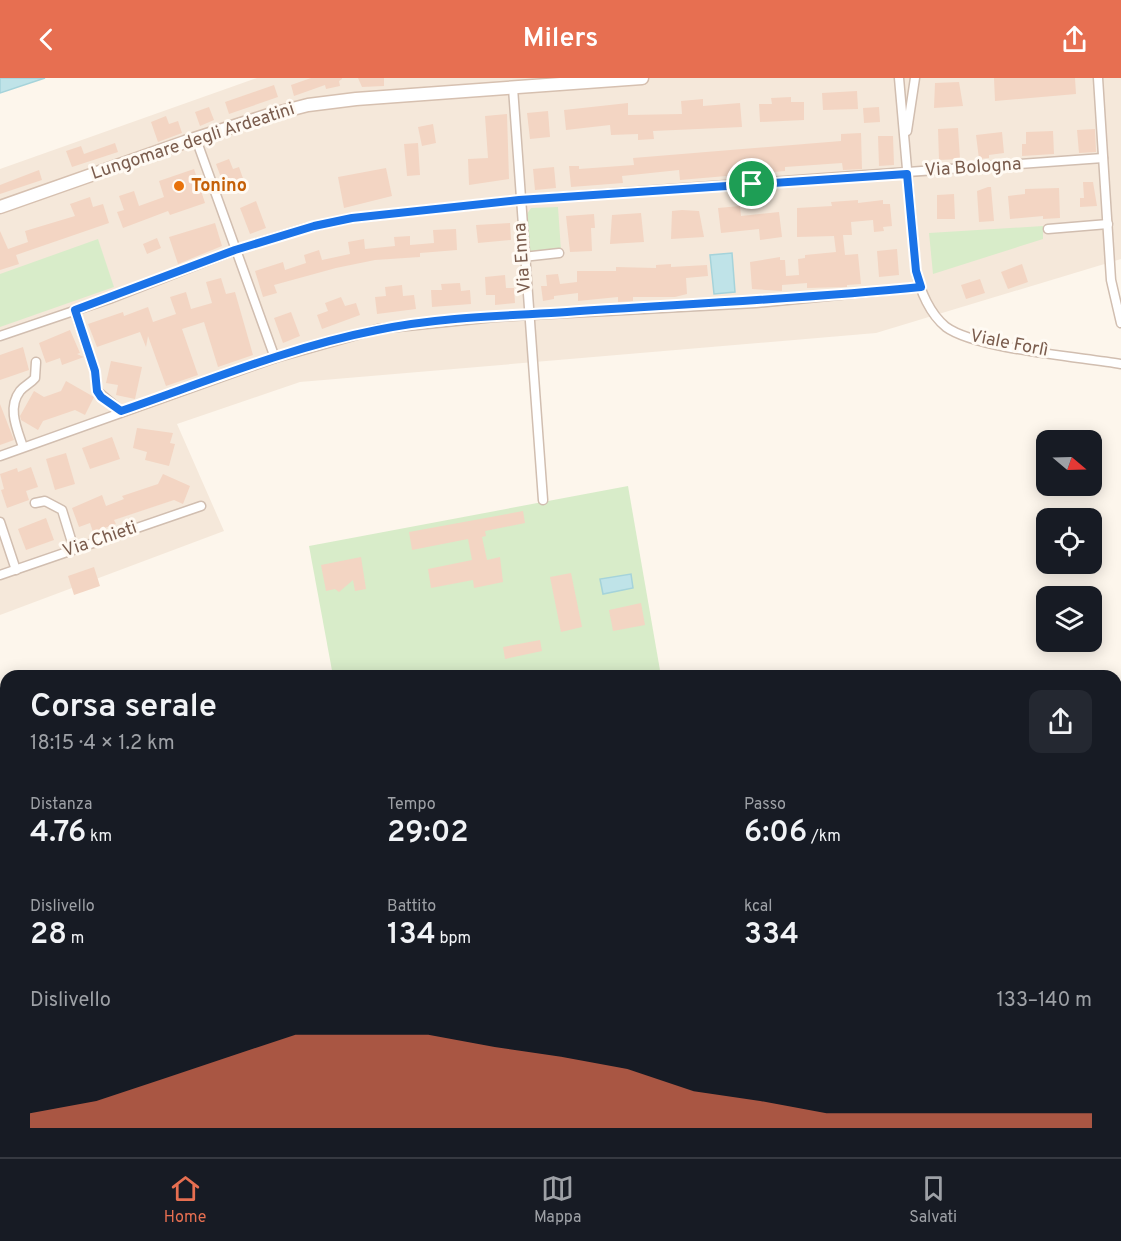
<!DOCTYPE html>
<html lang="it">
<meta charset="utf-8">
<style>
:root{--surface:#171b24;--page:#242831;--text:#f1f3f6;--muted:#9ea1a6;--line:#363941;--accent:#e76f51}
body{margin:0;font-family:Overpass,sans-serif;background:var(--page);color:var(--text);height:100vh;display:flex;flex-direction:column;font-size:22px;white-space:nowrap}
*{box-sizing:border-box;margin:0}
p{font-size:20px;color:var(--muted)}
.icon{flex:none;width:33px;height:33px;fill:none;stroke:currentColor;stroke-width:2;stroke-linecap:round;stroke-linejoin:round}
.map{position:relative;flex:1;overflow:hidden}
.panel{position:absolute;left:0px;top:592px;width:1122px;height:488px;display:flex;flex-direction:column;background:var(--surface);border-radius:18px 18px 0 0;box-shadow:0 3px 15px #0003}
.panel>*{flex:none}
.needle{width:39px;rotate:109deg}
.fabs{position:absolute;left:1036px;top:352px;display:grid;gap:12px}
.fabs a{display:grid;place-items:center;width:66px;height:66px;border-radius:12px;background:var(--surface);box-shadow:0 3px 15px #0003;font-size:30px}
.pin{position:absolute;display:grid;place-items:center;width:51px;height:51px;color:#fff;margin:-26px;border:3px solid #fff;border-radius:50%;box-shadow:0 2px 6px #0007}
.round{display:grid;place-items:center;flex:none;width:63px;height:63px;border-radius:12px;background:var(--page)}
.summary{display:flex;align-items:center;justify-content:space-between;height:102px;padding:0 30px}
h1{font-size:33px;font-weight:600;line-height:45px}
.metrics{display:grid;grid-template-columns:repeat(3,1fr);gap:9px;height:102px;padding:6px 30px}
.metrics div{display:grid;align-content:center}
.metrics b{font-size:30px;font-weight:600}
.metrics small{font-size:16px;font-weight:400}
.metrics p{font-size:16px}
.chart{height:168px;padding:12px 30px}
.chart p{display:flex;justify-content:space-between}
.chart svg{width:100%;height:108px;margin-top:6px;fill:var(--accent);opacity:.7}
header{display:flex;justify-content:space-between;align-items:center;height:78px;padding:0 30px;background:var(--accent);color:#fff;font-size:27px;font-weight:600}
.dock{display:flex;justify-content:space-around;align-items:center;height:84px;border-top:2px solid var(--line);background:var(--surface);font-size:16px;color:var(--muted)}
.dock a{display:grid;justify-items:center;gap:3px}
.dock .current{color:var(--accent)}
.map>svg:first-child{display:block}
</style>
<header><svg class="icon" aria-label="back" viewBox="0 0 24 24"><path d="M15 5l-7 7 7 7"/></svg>Milers<svg class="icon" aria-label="share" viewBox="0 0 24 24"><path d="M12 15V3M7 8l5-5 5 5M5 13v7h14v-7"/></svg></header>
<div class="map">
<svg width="1121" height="1079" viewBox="0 0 1121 1079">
<rect width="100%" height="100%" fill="#fdf6ec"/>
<!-- residential -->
<polygon fill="#f5e8da" points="257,0 1121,0 1121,181 876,255 300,304 177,346 224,453 0,537 0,91"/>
<!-- green -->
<g fill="#d8ecc9">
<polygon points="558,129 561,173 530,175 527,136 531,130"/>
<polygon points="1043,148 1043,161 933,196 929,155"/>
<polygon points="98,161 114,209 0,249 0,196"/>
<polygon points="628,408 661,598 333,598 309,468"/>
<polygon points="1121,796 1121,1079 119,1079 118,1074 1116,1074 1116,797"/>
</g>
<!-- water -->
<g fill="#bfe3e8" stroke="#a5d3da" stroke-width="1.5">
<polygon points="0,0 45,0 0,15"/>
<polygon points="732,175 735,214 714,216 710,177"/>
<polygon points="631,496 633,510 603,516 600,501"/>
</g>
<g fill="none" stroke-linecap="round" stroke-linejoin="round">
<!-- stream -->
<g stroke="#a5d3da" stroke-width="3">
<polyline points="1116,803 1121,802"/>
<polyline points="3,1079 21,1074"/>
</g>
</g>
<!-- building -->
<g fill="#f3d5c3">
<polygon points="311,0 342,0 342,1 339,3 340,8 326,11 325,7 294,18 291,7"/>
<polygon points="358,0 384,0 384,8 362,9"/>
<polygon points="994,0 1075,0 1076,16 995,23"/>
<polygon points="959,4 963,28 934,30 935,5"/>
<polygon points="274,7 278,19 229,36 225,24"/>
<polygon points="857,13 858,31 823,32 822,15"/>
<polygon points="791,19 791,24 804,24 804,42 760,44 759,26 772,26 771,20"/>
<polygon points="703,21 703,28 740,25 742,49 653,53 654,61 638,62 638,56 611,57 610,47 566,52 564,32 628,25 628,37 682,36 681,23"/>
<polygon points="209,29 214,42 200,48 195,34"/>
<polygon points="879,29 880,44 864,45 863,30"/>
<polygon points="548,33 550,59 530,61 527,35"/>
<polygon points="507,36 509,101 469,107 468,81 488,80 485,38"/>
<polygon points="166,38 169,46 178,43 182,55 158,64 151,44"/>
<polygon points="433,46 436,65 422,68 418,49"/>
<polygon points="958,50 960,81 939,82 938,51"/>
<polygon points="1095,51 1096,74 1079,75 1077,52"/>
<polygon points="1053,53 1054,76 1022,78 1022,66 1026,66 1026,54"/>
<polygon points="1002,54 1004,75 989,77 989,80 979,81 976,57"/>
<polygon points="861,55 862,91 843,92 842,85 785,89 785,93 680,102 679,92 622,98 623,105 571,109 569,88 579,88 579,91 634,87 633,80 841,63 841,56"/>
<polygon points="878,58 893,58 894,87 879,88"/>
<polygon points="115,65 118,74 72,89 66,73 81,68 84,76"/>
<polygon points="418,65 420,97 407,98 404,66"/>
<polygon points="229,81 233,91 239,89 245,106 226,113 216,86"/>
<polygon points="554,89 556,110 535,112 533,91"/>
<polygon points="386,90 392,118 344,130 338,99"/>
<polygon points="194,91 205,125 170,137 168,133 123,150 117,134 124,132 119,118 134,113 139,128 164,119 159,103"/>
<polygon points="39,92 42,102 0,116 0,107"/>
<polygon points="1083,104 1093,104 1097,128 1080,129 1080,120 1084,120"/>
<polygon points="988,109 991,109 994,143 979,144 977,113"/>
<polygon points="1059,110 1060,140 1043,141 1043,138 1010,141 1008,118 1025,116 1025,111"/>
<polygon points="954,116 955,141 937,141 937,117"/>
<polygon points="90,119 93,129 103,126 109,145 16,177 19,186 0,192 0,153 8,171 28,164 25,153 75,138 70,126"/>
<polygon points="858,122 858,125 883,122 883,126 890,126 892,148 883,149 884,153 874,154 873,142 851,144 852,157 843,157 845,177 858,176 861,206 847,207 847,209 807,210 807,205 782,207 782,213 752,211 750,184 780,179 780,182 785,182 786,198 799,197 798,181 805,180 805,177 836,174 834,158 797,159 797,130 832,128 831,124"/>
<polygon points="256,123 266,150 250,156 240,130"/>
<polygon points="740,128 741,138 779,134 782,159 760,162 759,151 721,155 718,130"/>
<polygon points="682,132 699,133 704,159 671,161 672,133"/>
<polygon points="641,135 644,164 610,166 612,137"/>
<polygon points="594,136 595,150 591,150 592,173 570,174 566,138"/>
<polygon points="215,145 222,168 178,186 169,159"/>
<polygon points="510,145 511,162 478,165 476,147"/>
<polygon points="456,151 457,172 420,175 420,179 375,182 336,190 274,207 277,215 263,219 255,193 283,184 285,192 306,185 304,177 319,172 322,182 350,176 348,164 364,161 365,171 395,168 394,159 410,158 410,167 434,165 433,152"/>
<polygon points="157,160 161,170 147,176 143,166"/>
<polygon points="897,171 899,197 879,199 877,173"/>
<polygon points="671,186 671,189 707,187 708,198 686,200 687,216 675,219 633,219 633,223 618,224 618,219 578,223 578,215 554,218 554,221 543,223 541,208 547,208 546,197 558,196 560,206 577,204 577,193 616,193 616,189 656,190 656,187"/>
<polygon points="1022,186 1028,204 1008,211 1001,194"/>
<polygon points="505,197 506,210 514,210 515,225 495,227 495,217 486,217 485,199"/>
<polygon points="221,200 226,216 235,214 253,277 218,289 204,244 182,251 198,297 166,308 148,258 146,269 140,254 97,269 88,246 123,234 124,238 148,229 153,244 176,236 170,219 186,214 191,231 212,225 206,204"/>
<polygon points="980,201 985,215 966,221 961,207"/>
<polygon points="460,205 461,213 470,212 471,226 432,229 431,212 442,212 441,206"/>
<polygon points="402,207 403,218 414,217 416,231 377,236 375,219 386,218 385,209"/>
<polygon points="341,219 345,228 356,225 360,237 322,251 317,237 328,233 325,225"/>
<polygon points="291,234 300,258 283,265 274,240"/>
<polygon points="70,252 80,275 77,276 84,279 62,287 60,280 46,285 39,265"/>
<polygon points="23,269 29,292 0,302 0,277"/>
<polygon points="111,283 142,289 135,321 116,317 118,307 106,305"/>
<polygon points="66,303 94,319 85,337 75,332 43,343 38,352 21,342 20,338 34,313 44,319 61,313"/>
<polygon points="0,326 14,362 0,367"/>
<polygon points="137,350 173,355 170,365 175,366 169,388 145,382 147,374 133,370"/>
<polygon points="112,359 120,381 90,391 82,370"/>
<polygon points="66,375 75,406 55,412 46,381"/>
<polygon points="31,389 38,409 26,413 29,422 7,430 1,412 4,411 0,396 17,390 18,394"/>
<polygon points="163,396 190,408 183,426 174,422 114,442 116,446 93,454 90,445 79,449 72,430 102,417 106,428 124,421 122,418 158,406"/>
<polygon points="523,433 525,445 485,453 486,458 482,459 487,482 500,479 503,504 474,510 473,502 431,510 428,491 472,482 468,461 412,472 409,454"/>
<polygon points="46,440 54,462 26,472 18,451"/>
<polygon points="361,479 366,511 355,513 353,502 339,514 335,511 326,513 321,487"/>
<polygon points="94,489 100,508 74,517 68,498"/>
<polygon points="571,495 582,549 561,554 550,499"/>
<polygon points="641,525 645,547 613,553 609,532"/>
<polygon points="540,562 542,573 505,581 503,569"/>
</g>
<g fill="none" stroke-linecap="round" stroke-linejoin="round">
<!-- street casing -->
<g stroke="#d1beb0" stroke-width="11">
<g id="street">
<path d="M899,0L916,193C920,213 930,236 946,249C976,271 1081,279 1121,286"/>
<polyline points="1098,0 1111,202 1121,245"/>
<polyline points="513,10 543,422"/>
<polyline points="907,53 915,0"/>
<polyline points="196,61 275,280"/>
<polyline points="1048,151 1108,146"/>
<polyline points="523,179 559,175"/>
<polyline points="75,233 95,293 97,313 121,333"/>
<polyline points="0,258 109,221 235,172 306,150 352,140 519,122 1103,80"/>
<path d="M23,369C17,351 7,330 20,313C25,307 31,305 35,300L36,284"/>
<polyline points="0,378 275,280 378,251 495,239 756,225 921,209"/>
<polyline points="35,425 45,423 62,432 74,471"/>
<polyline points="0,444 16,492"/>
<polyline points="0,497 201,428"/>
</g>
</g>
<!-- secondary casing -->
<g stroke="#d6c0b0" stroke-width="15">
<polyline id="secondary" points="0,129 185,64 269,37 308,27 356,21 642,0"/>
</g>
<!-- street -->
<use href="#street" stroke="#fff" stroke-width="8"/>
<!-- secondary -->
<use href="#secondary" stroke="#fff" stroke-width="12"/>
</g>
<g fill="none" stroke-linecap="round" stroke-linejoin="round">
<!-- route casing -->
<g stroke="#fff" stroke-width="12">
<path id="route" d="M907,96L916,193L921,209C803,221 685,226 567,234C504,238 439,239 377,252C290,269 205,304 121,333L101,319L97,313L95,293L75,232L235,172L314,148L352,140L519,122Z"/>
</g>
<!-- route -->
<use href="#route" stroke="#1a73e8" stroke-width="8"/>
</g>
<!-- markers -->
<circle fill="#e8710a" stroke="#fffaf3" stroke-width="2" cx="179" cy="108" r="6"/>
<g text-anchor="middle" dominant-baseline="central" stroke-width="6" stroke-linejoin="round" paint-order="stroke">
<!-- street labels -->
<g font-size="18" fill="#7a5c4d" stroke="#fffaf3">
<text transform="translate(193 64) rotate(-18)">Lungomare degli Ardeatini</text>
<text transform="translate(973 90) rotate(-4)">Via Bologna</text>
<text transform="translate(523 180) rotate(-94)">Via Enna</text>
<text transform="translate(1009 266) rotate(11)">Viale Forlì</text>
<text transform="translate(100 462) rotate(-19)">Via Chieti</text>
</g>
<!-- food labels -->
<g font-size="18" font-weight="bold" fill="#c56008" stroke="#fffaf3" text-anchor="start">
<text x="191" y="108">Tonino</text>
</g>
</g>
</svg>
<div class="fabs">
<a><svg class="needle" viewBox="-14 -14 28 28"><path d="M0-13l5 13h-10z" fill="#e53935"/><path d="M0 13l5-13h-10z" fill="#9ea1a6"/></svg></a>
<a><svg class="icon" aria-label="locate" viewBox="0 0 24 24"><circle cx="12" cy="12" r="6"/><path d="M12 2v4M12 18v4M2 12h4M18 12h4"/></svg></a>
<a><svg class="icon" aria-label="layers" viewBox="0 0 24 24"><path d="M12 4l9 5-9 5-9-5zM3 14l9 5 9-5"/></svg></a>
</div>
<div class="pin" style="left:752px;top:106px;background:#1e9e55"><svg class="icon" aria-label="arrive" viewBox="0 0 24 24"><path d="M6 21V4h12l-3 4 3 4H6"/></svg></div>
<section class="panel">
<div class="summary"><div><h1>Corsa serale</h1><p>18:15 · 4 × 1.2 km</p></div><a class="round"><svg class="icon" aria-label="share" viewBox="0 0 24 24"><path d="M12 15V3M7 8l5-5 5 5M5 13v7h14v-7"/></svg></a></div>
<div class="metrics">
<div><p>Distanza</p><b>4.76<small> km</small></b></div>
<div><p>Tempo</p><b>29:02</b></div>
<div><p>Passo</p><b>6:06<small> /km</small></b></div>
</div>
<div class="metrics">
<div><p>Dislivello</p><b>28<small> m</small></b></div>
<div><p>Battito</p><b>134<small> bpm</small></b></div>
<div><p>kcal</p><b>334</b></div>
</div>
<div class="chart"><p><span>Dislivello</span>133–140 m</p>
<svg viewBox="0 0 160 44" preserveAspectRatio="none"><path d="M0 44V38L10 33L20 24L30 15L40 6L50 6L60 6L70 11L80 15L90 20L100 29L110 33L120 38L130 38L140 38L150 38L160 38V44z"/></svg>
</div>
</section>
</div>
<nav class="dock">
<a class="current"><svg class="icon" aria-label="home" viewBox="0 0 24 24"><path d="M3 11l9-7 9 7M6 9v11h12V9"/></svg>Home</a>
<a><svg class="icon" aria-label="map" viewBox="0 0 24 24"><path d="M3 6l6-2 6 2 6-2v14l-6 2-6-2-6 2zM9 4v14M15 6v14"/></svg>Mappa</a>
<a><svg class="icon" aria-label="saved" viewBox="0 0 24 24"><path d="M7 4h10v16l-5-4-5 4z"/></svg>Salvati</a>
</nav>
